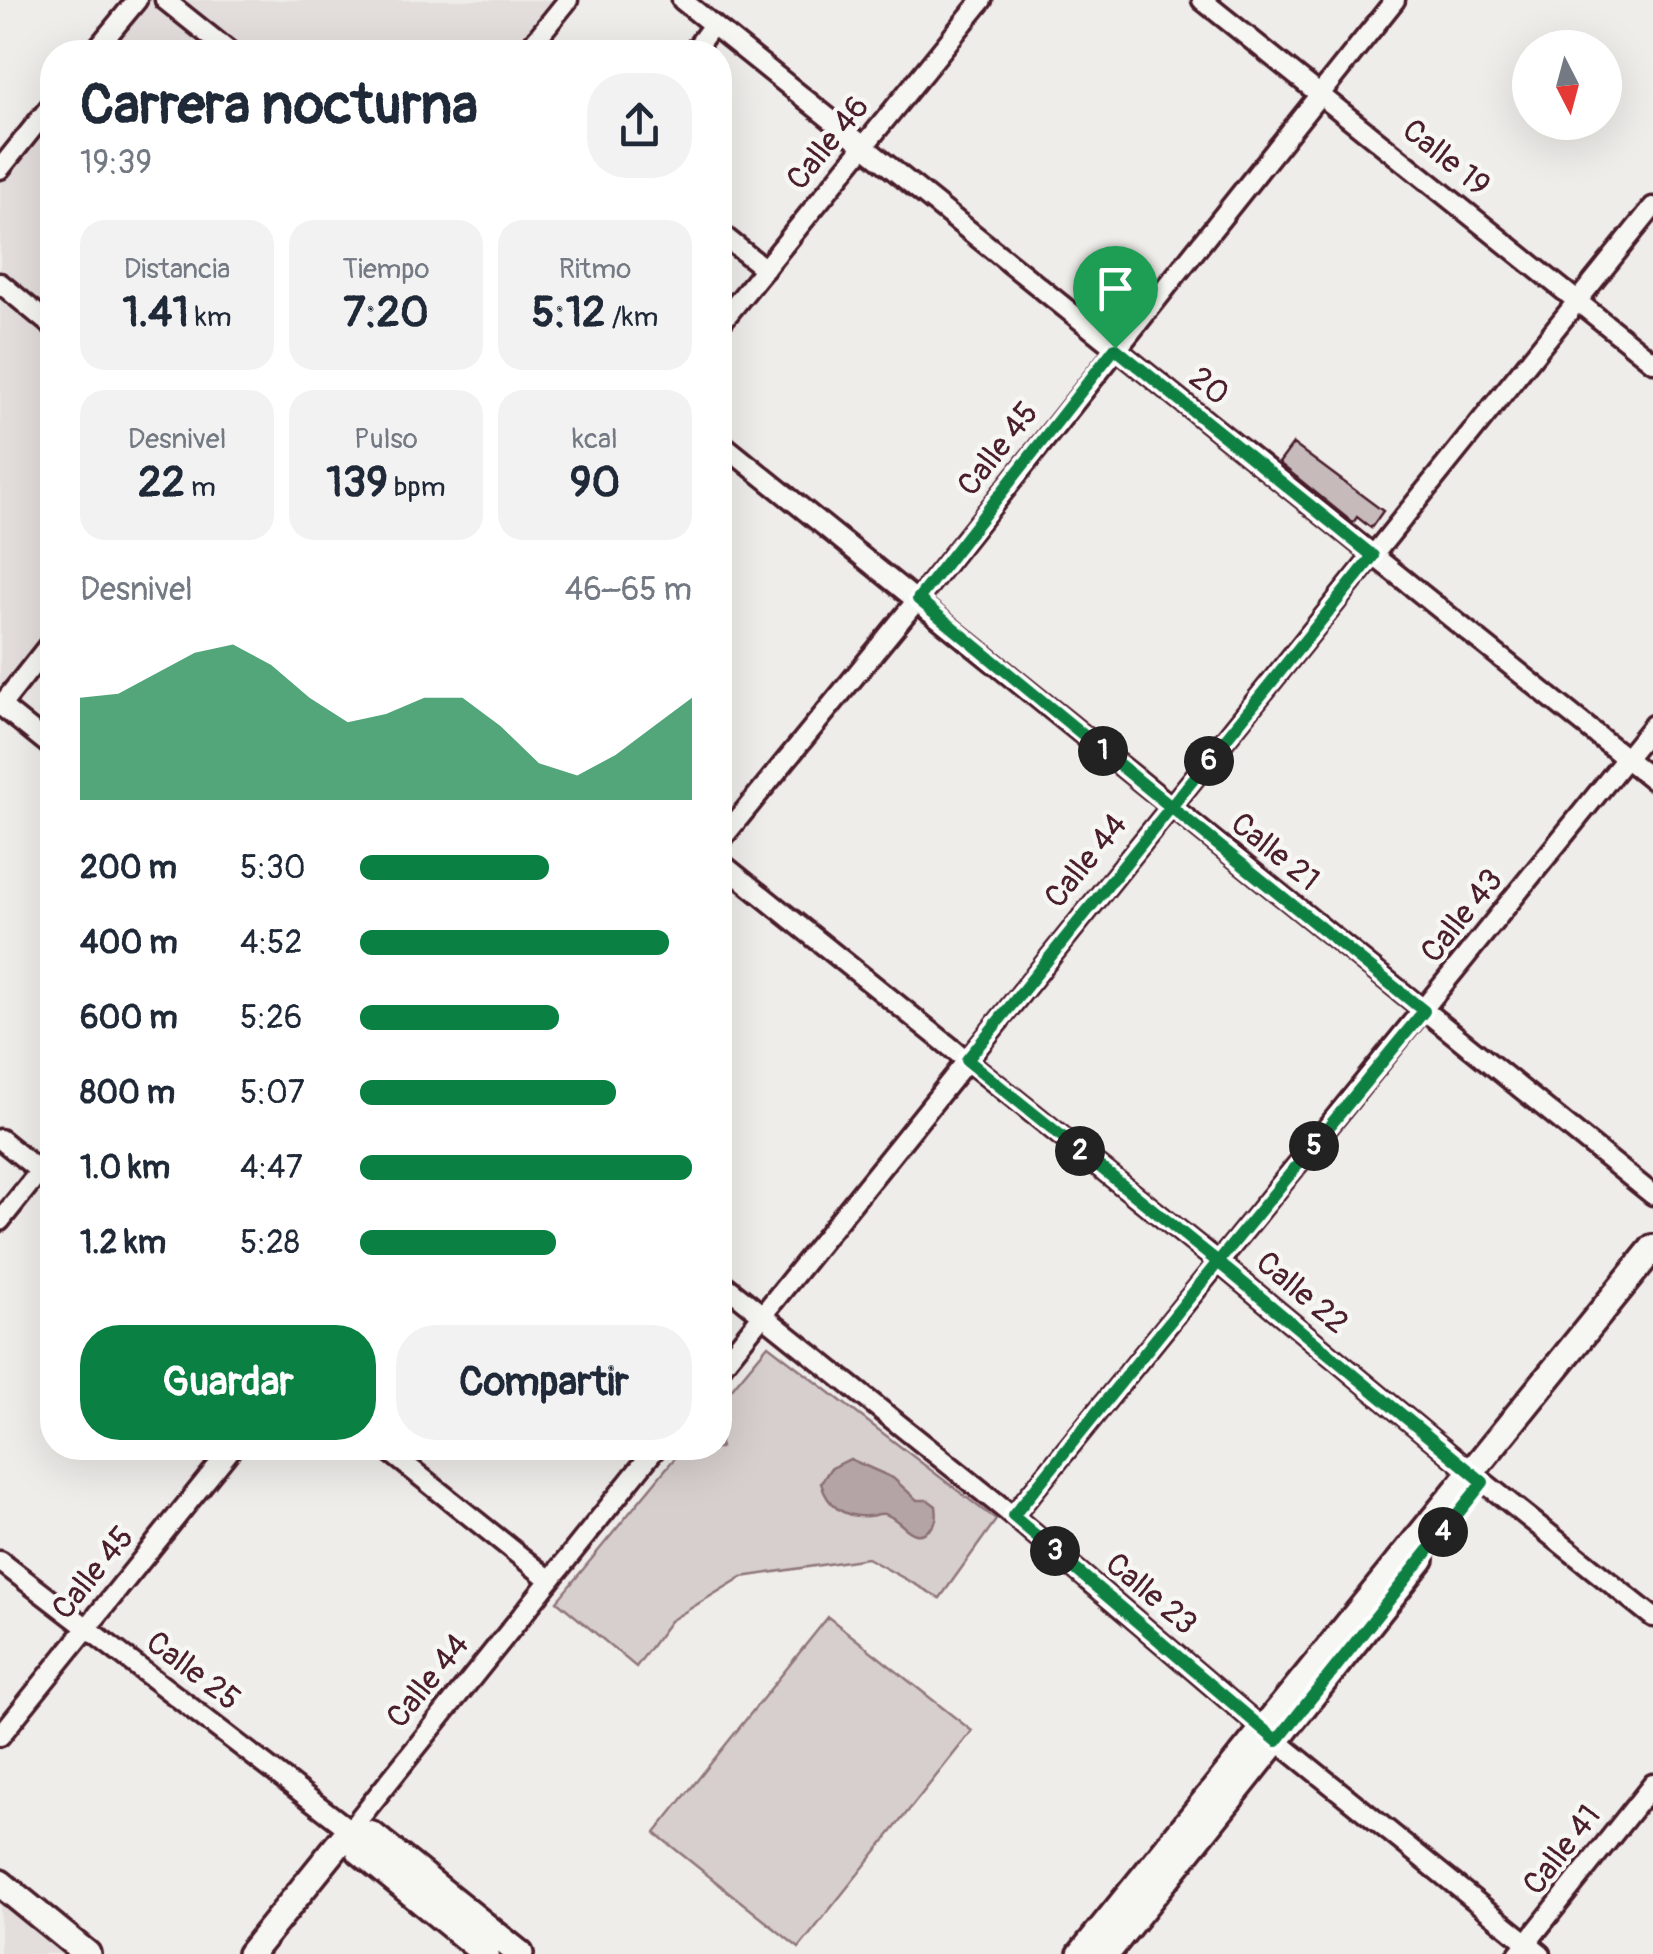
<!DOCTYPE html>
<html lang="es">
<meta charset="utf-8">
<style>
:root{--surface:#fff;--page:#f2f2f3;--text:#1f2937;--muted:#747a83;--accent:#0b8043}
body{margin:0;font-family:Pangolin,sans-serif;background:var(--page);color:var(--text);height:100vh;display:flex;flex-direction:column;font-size:38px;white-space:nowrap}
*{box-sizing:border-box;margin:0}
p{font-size:32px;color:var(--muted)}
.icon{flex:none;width:55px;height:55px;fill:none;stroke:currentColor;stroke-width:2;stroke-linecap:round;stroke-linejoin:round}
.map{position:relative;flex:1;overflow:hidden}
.side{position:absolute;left:40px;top:40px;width:692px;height:1420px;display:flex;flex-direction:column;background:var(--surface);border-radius:40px;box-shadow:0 10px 40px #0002}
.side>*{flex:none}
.needle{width:65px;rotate:174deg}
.controls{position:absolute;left:1512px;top:30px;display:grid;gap:20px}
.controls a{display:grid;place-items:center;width:110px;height:110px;border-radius:50%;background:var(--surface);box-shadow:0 10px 40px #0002;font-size:50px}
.pin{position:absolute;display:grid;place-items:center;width:85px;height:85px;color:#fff;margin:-102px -42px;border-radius:50% 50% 50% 0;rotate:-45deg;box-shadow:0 0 10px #0007}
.pin .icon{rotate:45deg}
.km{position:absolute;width:50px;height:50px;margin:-25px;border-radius:50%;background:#222;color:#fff;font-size:28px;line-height:50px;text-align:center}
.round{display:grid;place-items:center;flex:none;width:105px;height:105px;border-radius:40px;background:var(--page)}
.head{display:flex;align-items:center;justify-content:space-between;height:170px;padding:0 40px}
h1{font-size:55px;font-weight:800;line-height:75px}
.stats{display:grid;grid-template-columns:repeat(3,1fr);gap:15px;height:170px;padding:10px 40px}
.stats div{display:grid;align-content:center;border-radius:25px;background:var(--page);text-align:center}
.stats b{font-size:42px;font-weight:800}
.stats small{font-size:28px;font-weight:400}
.stats p{font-size:28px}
.chart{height:280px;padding:20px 40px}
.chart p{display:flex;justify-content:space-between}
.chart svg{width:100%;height:180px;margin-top:10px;fill:var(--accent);opacity:.7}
.action{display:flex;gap:20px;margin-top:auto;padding:20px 40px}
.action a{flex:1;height:115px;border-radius:40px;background:var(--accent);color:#fff;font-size:40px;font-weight:800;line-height:115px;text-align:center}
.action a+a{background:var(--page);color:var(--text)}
ul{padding:0 40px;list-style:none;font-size:32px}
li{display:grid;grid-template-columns:160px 120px 1fr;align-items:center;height:75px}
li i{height:25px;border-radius:12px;background:var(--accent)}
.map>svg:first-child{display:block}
</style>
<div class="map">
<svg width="1653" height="1954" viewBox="0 0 1653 1954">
<rect width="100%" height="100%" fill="#efedea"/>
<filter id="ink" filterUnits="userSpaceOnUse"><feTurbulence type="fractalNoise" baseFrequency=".01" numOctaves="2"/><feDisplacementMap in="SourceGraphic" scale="20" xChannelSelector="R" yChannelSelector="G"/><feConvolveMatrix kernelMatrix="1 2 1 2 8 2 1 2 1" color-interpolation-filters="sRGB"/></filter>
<g filter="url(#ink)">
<!-- built -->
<g fill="#e3dedc">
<polygon points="137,0 562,0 521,52 95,52"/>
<polygon points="52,104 52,638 0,704 0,169"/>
<polygon points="0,1904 61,1954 0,1954"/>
</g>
<!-- green -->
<g fill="#d7cfce" stroke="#90777c" stroke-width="2.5">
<polygon points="768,1345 996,1520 940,1598 867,1558 742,1577 670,1621 636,1667 557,1601 683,1448 720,1448 720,1403"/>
<polygon points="828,1617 972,1731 799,1948 655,1833"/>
</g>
<!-- water -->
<path fill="#b4a4a5" stroke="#8a6f74" stroke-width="2.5" d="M850,1459L893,1478L917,1500H928L936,1506C937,1515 938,1521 931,1528C911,1547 902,1517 884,1514C879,1513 873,1516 868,1516C844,1518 827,1506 821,1483L830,1469Z"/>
<!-- building -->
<polygon fill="#c6babb" stroke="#4a1f2b" stroke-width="2.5" points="1293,444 1383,511 1371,528 1357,517 1353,523 1279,463"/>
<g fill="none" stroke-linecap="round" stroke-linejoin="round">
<!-- street casing -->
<g stroke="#4a1f2b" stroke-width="25">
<g id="street">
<polyline points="165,0 230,52"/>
<polyline points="682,0 1653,780"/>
<polyline points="1202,0 1653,362"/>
<polyline points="94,52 137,0"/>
<polyline points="526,52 568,0"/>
<polyline points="693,52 713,25"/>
<polyline points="0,169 52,104"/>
<polyline points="720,233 765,269"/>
<polyline points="0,283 52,326"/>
<polyline points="720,324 982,0"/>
<polyline points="720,442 1653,1195"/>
<polyline points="0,705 52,747"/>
<polyline points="0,707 52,641"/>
<polyline points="720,841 918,599 1395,0"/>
<polyline points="720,862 1218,1262 1470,1471 1653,1617"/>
<polyline points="0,1139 52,1181"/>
<polyline points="0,1221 52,1156"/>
<polyline points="720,1281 1013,1516 1277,1741 1541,1954"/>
<polyline points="720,1368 1653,207"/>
<polyline points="385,1448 550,1580"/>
<polyline points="1013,1516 1653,725"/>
<polyline points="0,1561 350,1830 656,1448"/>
<polyline points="0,1736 232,1448"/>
<polyline points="1518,1954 1653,1784"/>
</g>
</g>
<!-- secondary casing -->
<g stroke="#4a1f2b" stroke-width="32">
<g id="secondary">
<polyline points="350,1830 372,1835 520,1954"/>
<polyline points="350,1830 360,1851 486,1954"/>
<polyline points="0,1883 87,1954"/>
<polyline points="250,1954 350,1830"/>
<polyline points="1081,1954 1653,1248"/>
<polyline points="1106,1954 1421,1559"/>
</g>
</g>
<!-- street -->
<use href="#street" stroke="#f6f6f2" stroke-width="18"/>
<!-- secondary -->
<use href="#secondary" stroke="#f6f6f2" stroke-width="25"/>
</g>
</g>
<g fill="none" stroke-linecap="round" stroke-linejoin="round" filter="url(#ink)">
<!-- route casing -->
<g stroke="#fff" stroke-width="20">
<polyline id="route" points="1115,348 918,599 1171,807 967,1060 1218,1262 1013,1516 1277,1741 1483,1482 1218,1262 1424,1011 1171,807 1373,556 1115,348"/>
</g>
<!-- route -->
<use href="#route" stroke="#0b8043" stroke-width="12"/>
</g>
<g text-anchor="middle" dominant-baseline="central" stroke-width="9" stroke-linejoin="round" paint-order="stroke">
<!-- street labels -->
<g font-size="32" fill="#4a1f2b" stroke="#f6f6f2">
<text transform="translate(828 143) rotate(-51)">Calle 46</text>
<text transform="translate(1446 158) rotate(39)">Calle 19</text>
<text transform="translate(1209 386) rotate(39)">20</text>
<text transform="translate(998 449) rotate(-52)">Calle 45</text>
<text transform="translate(1275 852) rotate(39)">Calle 21</text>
<text transform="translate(1086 861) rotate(-51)">Calle 44</text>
<text transform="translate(1462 916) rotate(-51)">Calle 43</text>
<text transform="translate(1302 1293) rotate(40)">Calle 22</text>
<text transform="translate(93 1573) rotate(-51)">Calle 45</text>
<text transform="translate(1151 1594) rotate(40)">Calle 23</text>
<text transform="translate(193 1671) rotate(37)">Calle 25</text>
<text transform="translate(428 1681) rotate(-51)">Calle 44</text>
<text transform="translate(1562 1850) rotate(-52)">Calle 41</text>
</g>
</g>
</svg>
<div class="controls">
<a><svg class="needle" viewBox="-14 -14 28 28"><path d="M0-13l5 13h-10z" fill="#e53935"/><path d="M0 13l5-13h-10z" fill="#747a83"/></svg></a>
</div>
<div class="pin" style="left:1115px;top:348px;background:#1e9e55"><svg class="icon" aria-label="arrive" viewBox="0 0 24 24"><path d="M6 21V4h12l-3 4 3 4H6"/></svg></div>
<b class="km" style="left:1103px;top:751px">1</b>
<b class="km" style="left:1080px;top:1151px">2</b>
<b class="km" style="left:1055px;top:1551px">3</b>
<b class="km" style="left:1443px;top:1532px">4</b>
<b class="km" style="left:1314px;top:1146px">5</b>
<b class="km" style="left:1209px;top:761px">6</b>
<section class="side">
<div class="head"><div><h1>Carrera nocturna</h1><p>19:39</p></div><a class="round"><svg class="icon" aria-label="share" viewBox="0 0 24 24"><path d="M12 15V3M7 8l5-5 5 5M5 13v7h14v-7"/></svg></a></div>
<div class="stats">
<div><p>Distancia</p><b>1.41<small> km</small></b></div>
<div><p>Tiempo</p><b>7:20</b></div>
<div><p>Ritmo</p><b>5:12<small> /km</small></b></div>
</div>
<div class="stats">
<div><p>Desnivel</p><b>22<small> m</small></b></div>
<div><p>Pulso</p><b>139<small> bpm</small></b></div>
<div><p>kcal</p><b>90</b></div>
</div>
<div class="chart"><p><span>Desnivel</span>46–65 m</p>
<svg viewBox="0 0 160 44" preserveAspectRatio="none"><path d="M0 44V19L10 18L20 13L30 8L40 6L50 11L60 19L70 25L80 23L90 19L100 19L110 26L120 35L130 38L140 33L150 26L160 19V44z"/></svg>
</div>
<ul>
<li><b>200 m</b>5:30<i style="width:57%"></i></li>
<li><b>400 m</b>4:52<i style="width:93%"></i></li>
<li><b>600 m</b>5:26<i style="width:60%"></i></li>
<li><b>800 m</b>5:07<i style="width:77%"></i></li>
<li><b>1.0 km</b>4:47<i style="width:100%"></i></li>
<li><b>1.2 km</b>5:28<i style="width:59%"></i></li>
</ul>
<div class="action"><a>Guardar</a><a>Compartir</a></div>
</section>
</div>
